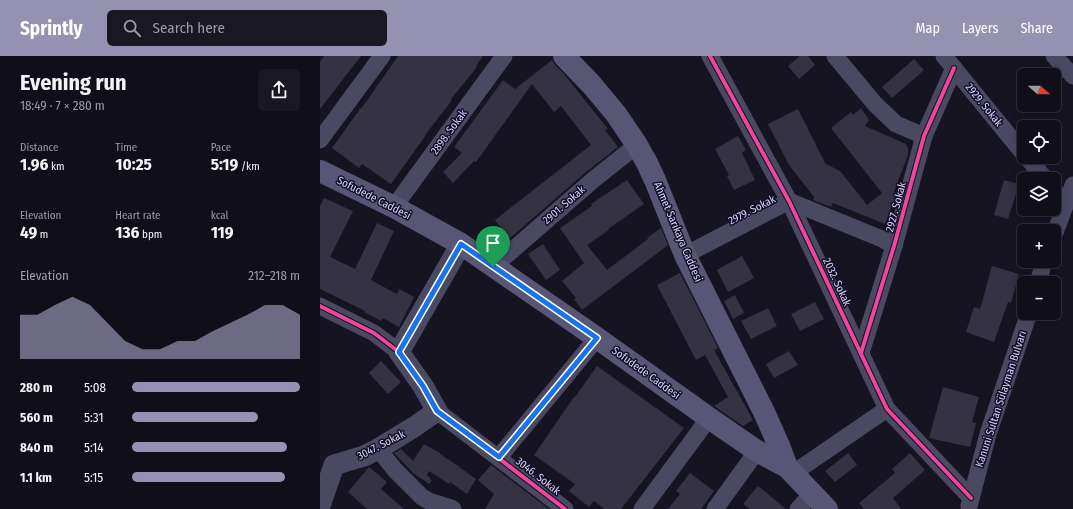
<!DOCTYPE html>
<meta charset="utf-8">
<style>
:root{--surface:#100f19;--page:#191822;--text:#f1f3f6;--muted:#9c9ca2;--line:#302f38;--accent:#9591b1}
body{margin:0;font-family:"Fira Sans Condensed",sans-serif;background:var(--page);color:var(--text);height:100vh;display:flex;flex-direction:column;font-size:15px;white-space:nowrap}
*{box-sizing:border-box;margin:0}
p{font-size:13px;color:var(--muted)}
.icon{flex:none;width:22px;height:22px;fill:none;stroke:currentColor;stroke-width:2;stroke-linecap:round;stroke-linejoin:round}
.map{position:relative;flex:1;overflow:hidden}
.side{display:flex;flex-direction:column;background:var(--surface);width:320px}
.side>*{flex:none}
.needle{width:26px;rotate:111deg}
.controls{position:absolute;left:697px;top:12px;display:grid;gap:8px}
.controls a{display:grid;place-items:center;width:44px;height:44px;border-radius:6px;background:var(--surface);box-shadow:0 2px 10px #0003,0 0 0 1px var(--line);font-size:20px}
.pin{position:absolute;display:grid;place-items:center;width:34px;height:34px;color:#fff;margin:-41px -17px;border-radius:50% 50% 50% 0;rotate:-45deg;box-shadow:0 0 4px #0007}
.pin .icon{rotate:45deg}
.round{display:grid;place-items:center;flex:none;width:42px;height:42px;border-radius:6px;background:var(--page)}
.headline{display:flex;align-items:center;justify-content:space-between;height:68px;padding:0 20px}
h1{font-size:22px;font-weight:700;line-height:30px}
.metrics{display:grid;grid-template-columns:repeat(3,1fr);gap:6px;height:68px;padding:4px 20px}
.metrics div{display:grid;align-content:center}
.metrics b{font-size:17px;font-weight:700}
.metrics small{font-size:11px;font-weight:400}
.metrics p{font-size:11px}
.chart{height:112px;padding:8px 20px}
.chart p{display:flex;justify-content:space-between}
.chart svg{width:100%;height:72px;margin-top:4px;fill:var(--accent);opacity:.7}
ul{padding:0 20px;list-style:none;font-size:13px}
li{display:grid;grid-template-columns:64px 48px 1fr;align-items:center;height:30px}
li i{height:10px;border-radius:5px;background:var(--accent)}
header{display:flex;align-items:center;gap:24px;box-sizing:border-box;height:56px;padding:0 20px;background:var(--accent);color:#fff}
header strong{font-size:19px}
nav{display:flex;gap:22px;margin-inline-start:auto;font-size:14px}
.search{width:280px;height:36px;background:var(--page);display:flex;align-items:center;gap:10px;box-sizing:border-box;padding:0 14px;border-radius:6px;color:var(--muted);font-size:15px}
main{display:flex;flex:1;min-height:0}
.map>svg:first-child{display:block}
</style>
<header>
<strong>Sprintly</strong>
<div class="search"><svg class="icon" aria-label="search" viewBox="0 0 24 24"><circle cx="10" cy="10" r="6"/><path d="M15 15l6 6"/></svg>Search here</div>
<nav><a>Map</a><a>Layers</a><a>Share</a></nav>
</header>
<main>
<section class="side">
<div class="headline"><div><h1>Evening run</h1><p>18:49 · 7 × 280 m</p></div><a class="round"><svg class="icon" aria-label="share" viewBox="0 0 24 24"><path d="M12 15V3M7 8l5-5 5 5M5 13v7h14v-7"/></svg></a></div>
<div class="metrics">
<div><p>Distance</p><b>1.96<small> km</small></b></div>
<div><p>Time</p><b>10:25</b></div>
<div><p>Pace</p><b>5:19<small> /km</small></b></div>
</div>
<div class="metrics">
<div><p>Elevation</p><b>49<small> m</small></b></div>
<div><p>Heart rate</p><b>136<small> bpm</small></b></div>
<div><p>kcal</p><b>119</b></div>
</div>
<div class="chart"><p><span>Elevation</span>212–218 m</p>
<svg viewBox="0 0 160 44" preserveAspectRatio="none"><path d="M0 44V17L10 17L20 11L30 6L40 11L50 22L60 33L70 38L80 38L90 33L100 33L110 27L120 22L130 17L140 11L150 11L160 17V44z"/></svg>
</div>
<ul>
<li><b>280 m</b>5:08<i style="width:100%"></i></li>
<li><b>560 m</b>5:31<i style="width:75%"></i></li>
<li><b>840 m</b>5:14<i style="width:92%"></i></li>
<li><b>1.1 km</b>5:15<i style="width:91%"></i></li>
</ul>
</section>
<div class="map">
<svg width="753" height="453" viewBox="0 0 753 453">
<rect width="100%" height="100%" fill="#161421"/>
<!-- building -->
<g fill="#343243">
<polygon points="4,0 41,0 0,53 0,6"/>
<polygon points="78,0 163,0 156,10 157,11 131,43 132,44 106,78 106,79 71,128 42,108 39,112 12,92 40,53 41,53"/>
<polygon points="480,0 488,0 495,9 479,23 468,10"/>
<polygon points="594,3 604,14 572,42 562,31"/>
<polygon points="232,4 235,9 243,17 288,73 285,74 298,91 266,116 189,183 175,164 271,89 241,50 234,56 212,28 156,106 154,105 133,127 123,116 142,97 134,91 183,24 195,33"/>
<polygon points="541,52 549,64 545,70 586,88 588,92 588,99 574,136 577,137 565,168 513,147 511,151 493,144 494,141 469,109 448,68 478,53 505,107 504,107 520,115 547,149 562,137 511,72 531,56 533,59"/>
<polygon points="418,80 426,94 422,97 435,124 414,134 407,120 409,119 395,93"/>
<polygon points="307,124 324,148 288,173 289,174 267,189 287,214 328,183 327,182 341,172 348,189 262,254 254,243 256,242 242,225 264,207 240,172 272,150 271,148"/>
<polygon points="684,124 699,128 688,163 674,159"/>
<polygon points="4,142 33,155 10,201 35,213 57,167 74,175 51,224 77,238 79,233 94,241 79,271 63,262 61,265 44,256 45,255 0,233 0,150"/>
<polygon points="223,188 240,214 226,224 208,198"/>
<polygon points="422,200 434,222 408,236 397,214"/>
<polygon points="672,210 699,218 691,247 688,246 674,286 646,276 654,251 660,253"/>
<polygon points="360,217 398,292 394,294 433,364 423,370 394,350 408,341 385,299 376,304 337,229"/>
<polygon points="415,239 424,257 413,263 404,245"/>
<polygon points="495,246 504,263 480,275 471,258"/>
<polygon points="448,252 457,270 431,283 421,265"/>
<polygon points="469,295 478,309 454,322 446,308"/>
<polygon points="61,305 81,326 68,338 49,317"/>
<polygon points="277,310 364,372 301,453 284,453 274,445 269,451 249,435 255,428 214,399 254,341 255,341"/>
<polygon points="623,331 659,341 652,366 656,367 650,391 609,382"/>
<polygon points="104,388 120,397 120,398 140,411 139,411 156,423 147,438 130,426 129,428 109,415 107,419 112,425 109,428 93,417 74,397 81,393 93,405"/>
<polygon points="528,397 537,409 515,426 505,415"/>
<polygon points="590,397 605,414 573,442 581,453 544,453 539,447 575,417 572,413"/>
<polygon points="171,409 229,453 165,453 174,438 158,424"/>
<polygon points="49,411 67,426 61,433 84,453 47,453 28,436"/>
<polygon points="370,417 394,435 381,453 348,453 360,438 356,435"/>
<polygon points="438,430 466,453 430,453 423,448"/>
</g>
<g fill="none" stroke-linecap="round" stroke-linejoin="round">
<!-- minor -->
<g stroke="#4a4962" stroke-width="17">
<polyline points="390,0 469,145 567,353 651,442"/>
<polyline points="515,0 555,48 576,68 604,80"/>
<polyline points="624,0 704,98"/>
<polyline points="734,0 753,20"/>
<polyline points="0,84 62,0"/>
<polyline points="707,101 725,123"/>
<polyline points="734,134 745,148"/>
<polyline points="74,151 184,0"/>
<polyline points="734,179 753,129"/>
<polyline points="365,199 469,145 562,183 574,190"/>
<polyline points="173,211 273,124 317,89"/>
<polyline points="718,227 724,205"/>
<polyline points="0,250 54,277 79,296"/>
<polyline points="541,297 574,190 604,80 634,12"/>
<polyline points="117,355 245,453"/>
<polyline points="58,393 75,414 102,441 109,445 128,451 133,453"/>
<polyline points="179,401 277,282"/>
<polyline points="472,418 567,353"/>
<polyline points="649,450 668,378 709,257"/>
<polyline points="322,453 389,362"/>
<polyline points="395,453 437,395"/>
<polyline points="478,453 492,438"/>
</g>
<!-- tertiary -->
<polyline stroke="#4a4962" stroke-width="21" points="0,450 14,409 44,400 58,393 94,371 117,355 103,330 79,296 141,188"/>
<!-- secondary -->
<g stroke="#575674" stroke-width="22">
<polyline points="244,0 271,28 296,58 317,89 327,107 335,124 365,199 444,356 460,392 467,411"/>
<polyline points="0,115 74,151 141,188 277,282 389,362 437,395 467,411 507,453"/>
</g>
<!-- cycleway casing -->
<g stroke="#130f26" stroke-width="6">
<g id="cycleway">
<polyline points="390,0 469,145 567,353 651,442"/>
<polyline points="0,250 54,277 79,296 103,330 117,355 245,453"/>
<polyline points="541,297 574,190 604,80 634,12"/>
</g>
</g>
<!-- cycleway -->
<use href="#cycleway" stroke="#ed469a" stroke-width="4"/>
</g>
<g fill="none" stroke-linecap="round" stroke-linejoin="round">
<!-- route casing -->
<g stroke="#fff" stroke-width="8">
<polygon id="route" points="141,188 277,282 179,401 117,355 103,330 79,296"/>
</g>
<!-- route -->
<use href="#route" stroke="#1a73e8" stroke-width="5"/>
</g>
<g text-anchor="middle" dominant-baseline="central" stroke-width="3" stroke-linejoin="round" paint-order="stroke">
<!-- street labels -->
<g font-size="11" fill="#d9d4ff" stroke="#130f26">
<text transform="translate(664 49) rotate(51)">2929. Sokak</text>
<text transform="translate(129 76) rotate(-54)">2898. Sokak</text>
<text transform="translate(54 142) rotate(27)">Sofudede Caddesi</text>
<text transform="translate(244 149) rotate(-41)">2901. Sokak</text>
<text transform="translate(576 151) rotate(-75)">2927. Sokak</text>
<text transform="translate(432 154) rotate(-27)">2979. Sokak</text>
<text transform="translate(358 176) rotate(67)">Ahmet Sarıkaya Caddesi</text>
<text transform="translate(517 226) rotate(65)">2032. Sokak</text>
<text transform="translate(326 317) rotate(36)">Sofudede Caddesi</text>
<text transform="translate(681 343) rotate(-72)">Kanuni Sultan Sülayman Bulvarı</text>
<text transform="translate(61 389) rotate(-27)">3047. Sokak</text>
<text transform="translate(218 420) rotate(38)">3046. Sokak</text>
</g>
</g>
</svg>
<div class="controls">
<a><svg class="needle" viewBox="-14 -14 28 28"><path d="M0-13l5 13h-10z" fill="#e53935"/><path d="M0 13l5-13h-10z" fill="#9c9ca2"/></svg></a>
<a><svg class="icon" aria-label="locate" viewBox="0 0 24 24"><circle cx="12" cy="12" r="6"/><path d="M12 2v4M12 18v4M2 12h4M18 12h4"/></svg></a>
<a><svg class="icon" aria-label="layers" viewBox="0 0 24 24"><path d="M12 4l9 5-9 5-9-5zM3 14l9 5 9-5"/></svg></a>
<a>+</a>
<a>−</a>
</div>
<div class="pin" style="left:173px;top:211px;background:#1e9e55"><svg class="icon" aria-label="arrive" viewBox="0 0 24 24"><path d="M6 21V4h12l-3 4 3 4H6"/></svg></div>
</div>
</main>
